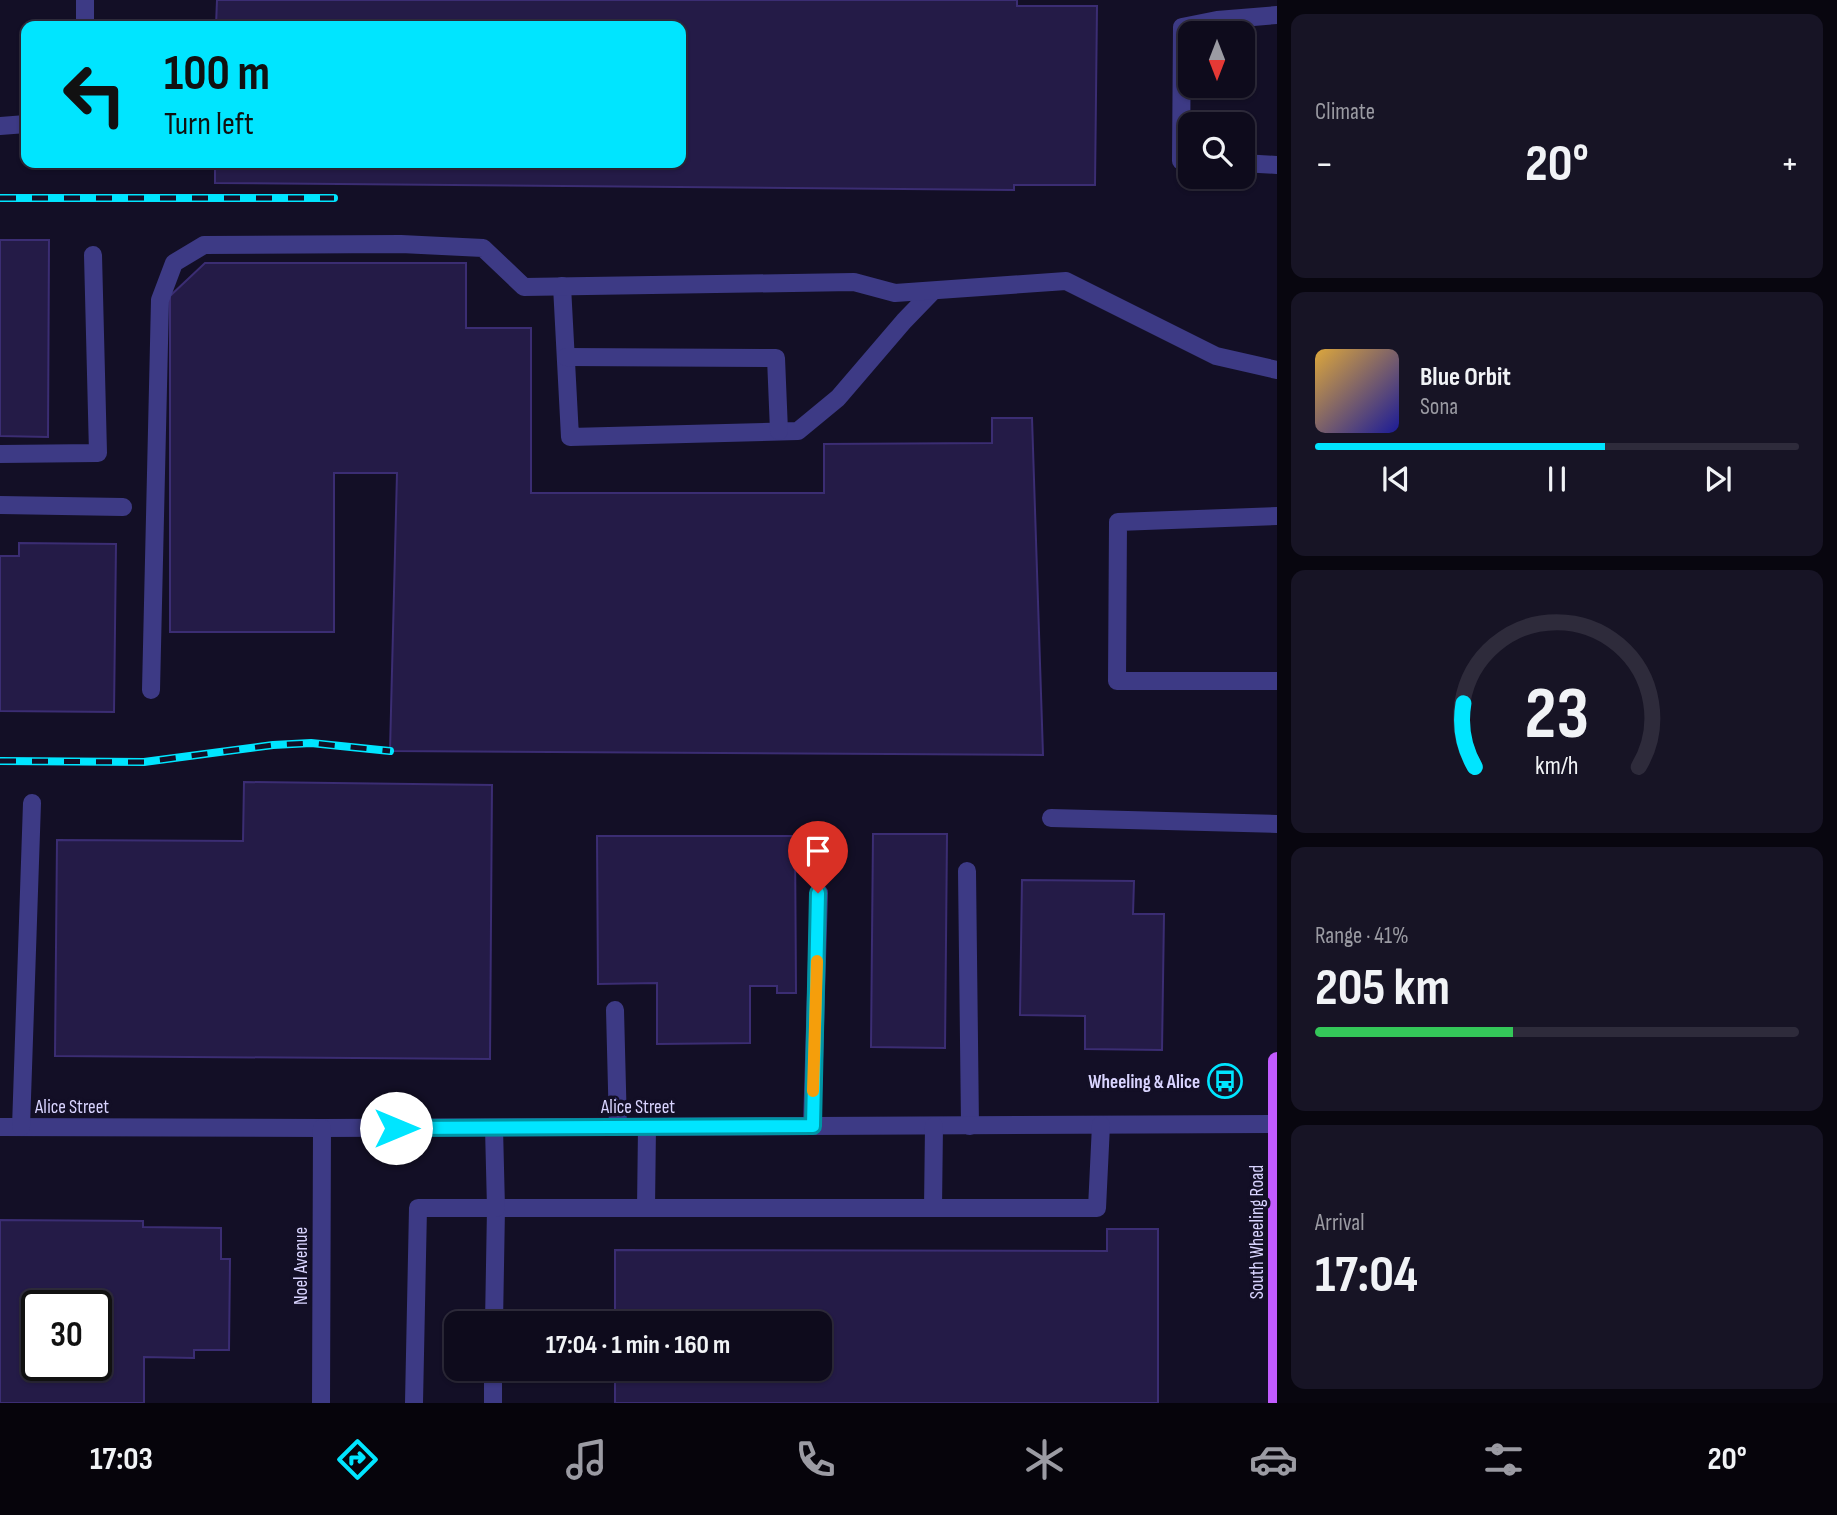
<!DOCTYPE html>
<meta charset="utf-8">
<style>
:root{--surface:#0e0b1c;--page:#171425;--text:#f1f3f6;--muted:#9b9ba3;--line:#2e2b3b;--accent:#00e5ff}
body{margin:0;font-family:"Sofia Sans Condensed",sans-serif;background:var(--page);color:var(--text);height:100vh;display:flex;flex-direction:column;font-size:26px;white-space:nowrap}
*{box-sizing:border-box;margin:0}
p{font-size:23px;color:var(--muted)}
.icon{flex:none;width:38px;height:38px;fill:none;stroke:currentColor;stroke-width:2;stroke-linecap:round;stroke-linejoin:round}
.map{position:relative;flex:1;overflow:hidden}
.panel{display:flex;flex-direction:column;gap:14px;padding:14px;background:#08060f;width:560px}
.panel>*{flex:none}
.hud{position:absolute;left:21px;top:21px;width:665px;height:147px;border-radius:14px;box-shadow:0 2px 5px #0004,0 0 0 2px var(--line);background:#00e5ff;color:#111;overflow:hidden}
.needle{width:46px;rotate:180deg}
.fabs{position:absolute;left:1178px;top:21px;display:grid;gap:14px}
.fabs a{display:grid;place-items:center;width:77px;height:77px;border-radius:14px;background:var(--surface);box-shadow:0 2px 5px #0004,0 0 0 2px var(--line);font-size:35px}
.speed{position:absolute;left:21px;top:1290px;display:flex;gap:14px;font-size:35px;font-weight:700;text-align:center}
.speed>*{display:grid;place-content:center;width:91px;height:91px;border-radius:50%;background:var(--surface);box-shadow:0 2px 5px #0004,0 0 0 2px var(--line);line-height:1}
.speed .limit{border:4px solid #111;border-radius:10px;background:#fff;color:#111}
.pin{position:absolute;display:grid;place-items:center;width:60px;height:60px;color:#fff;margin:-72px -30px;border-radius:50% 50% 50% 0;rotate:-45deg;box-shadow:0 0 7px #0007}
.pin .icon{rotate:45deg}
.me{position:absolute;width:77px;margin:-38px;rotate:90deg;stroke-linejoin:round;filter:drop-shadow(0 0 5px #0008)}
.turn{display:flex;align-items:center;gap:24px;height:147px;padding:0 28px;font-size:32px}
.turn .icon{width:91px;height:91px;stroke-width:2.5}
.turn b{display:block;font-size:49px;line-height:60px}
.big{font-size:52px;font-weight:700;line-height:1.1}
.panel .widget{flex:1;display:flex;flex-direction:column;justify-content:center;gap:10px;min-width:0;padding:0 24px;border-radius:14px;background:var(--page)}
.panel .dial{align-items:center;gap:0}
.dial svg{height:182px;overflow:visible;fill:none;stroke:var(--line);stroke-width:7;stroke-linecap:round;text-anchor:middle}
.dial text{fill:var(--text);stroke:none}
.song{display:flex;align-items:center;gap:21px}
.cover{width:84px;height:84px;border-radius:10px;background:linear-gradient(135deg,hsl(40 70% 55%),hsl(240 70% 35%))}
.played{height:7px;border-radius:4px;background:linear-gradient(90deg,var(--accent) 60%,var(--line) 60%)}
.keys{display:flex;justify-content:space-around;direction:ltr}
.heat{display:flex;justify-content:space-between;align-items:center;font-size:38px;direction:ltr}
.charge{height:10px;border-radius:5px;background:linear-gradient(90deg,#34c759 41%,var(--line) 0)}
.trip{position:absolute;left:444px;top:1311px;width:388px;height:70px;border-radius:14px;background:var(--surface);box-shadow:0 2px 5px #0004,0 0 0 2px var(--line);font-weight:700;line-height:70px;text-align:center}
.menu{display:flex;height:112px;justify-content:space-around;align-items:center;background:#06040b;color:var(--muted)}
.menu .icon{width:49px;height:49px}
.menu .current{color:var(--accent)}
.menu b{font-size:32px;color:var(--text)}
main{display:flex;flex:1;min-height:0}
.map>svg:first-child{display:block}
</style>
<main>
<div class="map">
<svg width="1277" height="1403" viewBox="0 0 1277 1403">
<rect width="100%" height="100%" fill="#130f26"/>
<g fill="#241b47" stroke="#3b2d73" stroke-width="2" fill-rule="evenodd">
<path d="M217,0H1017V6H1097L1095,185H1014V190L215,183V163H681V26H216Z"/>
<path d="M0,240H49L48,437L0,436Z"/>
<path d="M205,263H466V328H531V493H824V444L992,443V418H1032L1043,755L390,751L397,473H334V632H170V296Z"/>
<path d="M19,543L116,544L114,712L0,711V556H19Z"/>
<path d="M244,782L492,785L490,1059L55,1056L57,840L243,841Z"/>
<path d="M873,834H947L945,1048L871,1047Z"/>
<path d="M597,836H795L796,993H777V986H750V1043L657,1044V983L598,984Z"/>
<path d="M1022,880L1134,881L1133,914H1164L1162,1050L1085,1049V1016L1020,1015Z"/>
<path d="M0,1220L143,1221V1227L221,1228V1259H230L229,1350H194V1358L144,1357V1403H0ZM37,1306H96V1365H37Z"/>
<path d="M1107,1229H1158V1403H615V1368H821V1323H615V1250L1107,1251Z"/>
</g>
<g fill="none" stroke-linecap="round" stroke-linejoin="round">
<g stroke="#3d3a85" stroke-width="18">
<path d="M85,0V26"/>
<path d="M0,126L26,124"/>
<path d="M1190,161H1181L1182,27L1217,20L1277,15"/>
<path d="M1242,163L1277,165"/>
<path d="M562,286L570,437L798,431L838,398L904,321L933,291"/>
<path d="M566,357L776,358L779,431"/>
<path d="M0,454L98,453L93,255"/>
<path d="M0,505L123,507"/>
<path d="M1277,516L1118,522L1117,681H1277"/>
<path d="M151,690L160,300L174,263L204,245L401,244L483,248L524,287L854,282L895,293L1066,281L1216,356L1277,370"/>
<path d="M1051,818L1277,824"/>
<path d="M967,871L970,1126"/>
<path d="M615,1010L618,1127"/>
<path d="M812,1126L819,893"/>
<path d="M0,1127L322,1128L1277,1124"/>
<path d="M21,1127L32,803"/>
<path d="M646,1208L647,1127"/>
<path d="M933,1208L934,1126"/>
<path d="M494,1323L496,1208H1097L1101,1125"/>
<path d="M321,1403L322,1128"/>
<path d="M414,1403L418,1208H496L494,1128"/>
<path d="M493,1403V1368"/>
</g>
<path stroke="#c25bff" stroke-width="18" d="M1277,1403V1061"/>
<g stroke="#00e5ff" stroke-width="8">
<g id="rail">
<path d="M0,198H334"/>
<path d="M0,761L144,762L273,745L311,743L390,751"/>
</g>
</g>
<use href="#rail" stroke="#130f26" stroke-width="5" stroke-dasharray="16" stroke-linecap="butt"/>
</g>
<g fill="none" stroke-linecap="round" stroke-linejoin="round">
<g stroke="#0095a6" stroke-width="18">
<path id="route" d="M396,1128L813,1126L818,893"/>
</g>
<use href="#route" stroke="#00e5ff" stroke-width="12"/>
<path stroke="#f59e0b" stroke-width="12" d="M813,1091L817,961"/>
</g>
<defs>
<g id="bus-ring" transform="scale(1.75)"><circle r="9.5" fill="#130f26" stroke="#00e5ff" stroke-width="1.5"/><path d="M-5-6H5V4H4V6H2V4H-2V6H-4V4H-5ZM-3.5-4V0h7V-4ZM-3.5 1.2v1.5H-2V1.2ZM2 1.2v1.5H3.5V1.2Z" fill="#00e5ff"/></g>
</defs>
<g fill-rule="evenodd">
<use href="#bus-ring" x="1225" y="1081"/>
</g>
<g text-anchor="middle" stroke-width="7" stroke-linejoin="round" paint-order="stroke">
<g font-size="19" font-weight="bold" fill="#d9d4ff" stroke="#130f26" text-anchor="end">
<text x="1200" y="1088">Wheeling &amp; Alice</text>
</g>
<g font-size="19" fill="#d9d4ff" stroke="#130f26">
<text x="72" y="1113">Alice Street</text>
<text x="638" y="1113">Alice Street</text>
<text transform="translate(1256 1232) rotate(-90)" y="7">South Wheeling Road</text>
<text transform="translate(300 1266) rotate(-90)" y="7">Noel Avenue</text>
</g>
</g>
</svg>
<div class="fabs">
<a><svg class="needle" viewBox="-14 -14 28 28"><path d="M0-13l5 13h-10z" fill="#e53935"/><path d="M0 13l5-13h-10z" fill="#9b9ba3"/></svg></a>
<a><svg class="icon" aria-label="search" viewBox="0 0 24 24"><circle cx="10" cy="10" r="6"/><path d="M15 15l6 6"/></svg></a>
</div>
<div class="speed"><div class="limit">30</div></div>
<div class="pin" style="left:818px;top:893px;background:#d93025"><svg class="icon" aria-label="arrive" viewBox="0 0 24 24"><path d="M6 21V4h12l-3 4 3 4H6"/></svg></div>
<svg class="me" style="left:396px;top:1128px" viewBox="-20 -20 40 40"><circle r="19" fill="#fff"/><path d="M0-13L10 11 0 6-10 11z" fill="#00e5ff"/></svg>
<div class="trip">17:04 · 1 min · 160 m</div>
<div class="hud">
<div class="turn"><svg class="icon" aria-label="left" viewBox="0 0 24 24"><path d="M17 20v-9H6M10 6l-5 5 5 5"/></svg><div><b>100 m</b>Turn left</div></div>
</div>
</div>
<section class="panel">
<div class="widget"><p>Climate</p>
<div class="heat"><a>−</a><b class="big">20°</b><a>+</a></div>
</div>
<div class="widget">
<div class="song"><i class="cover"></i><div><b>Blue Orbit</b><p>Sona</p></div></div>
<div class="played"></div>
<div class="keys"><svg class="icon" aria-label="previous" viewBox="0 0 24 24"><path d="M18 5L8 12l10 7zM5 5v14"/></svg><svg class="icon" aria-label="pause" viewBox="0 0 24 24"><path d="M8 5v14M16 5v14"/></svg><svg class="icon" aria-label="next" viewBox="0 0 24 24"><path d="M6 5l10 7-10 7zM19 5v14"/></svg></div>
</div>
<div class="widget dial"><svg viewBox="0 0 100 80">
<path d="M14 69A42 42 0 1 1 86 69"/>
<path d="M14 69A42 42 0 0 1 9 41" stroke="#00e5ff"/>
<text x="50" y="56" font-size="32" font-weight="700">23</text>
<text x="50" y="72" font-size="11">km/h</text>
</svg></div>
<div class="widget"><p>Range · 41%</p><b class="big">205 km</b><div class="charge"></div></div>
<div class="widget"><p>Arrival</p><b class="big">17:04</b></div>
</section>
</main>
<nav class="menu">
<b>17:03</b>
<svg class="icon current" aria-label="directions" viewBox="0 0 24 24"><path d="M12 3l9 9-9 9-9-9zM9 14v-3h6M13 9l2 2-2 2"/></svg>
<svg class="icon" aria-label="music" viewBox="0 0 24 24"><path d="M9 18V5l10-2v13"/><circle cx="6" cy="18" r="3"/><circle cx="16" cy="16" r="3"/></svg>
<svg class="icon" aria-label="phone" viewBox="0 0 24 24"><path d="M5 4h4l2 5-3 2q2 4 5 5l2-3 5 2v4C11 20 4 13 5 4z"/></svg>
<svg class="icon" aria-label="climate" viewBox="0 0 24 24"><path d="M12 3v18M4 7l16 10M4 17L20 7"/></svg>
<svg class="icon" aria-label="car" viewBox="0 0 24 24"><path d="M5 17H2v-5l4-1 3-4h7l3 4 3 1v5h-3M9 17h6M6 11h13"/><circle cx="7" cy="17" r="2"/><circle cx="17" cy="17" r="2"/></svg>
<svg class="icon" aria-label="filters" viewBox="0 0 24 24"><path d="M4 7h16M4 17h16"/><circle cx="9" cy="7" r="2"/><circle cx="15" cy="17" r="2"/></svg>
<b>20°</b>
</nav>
